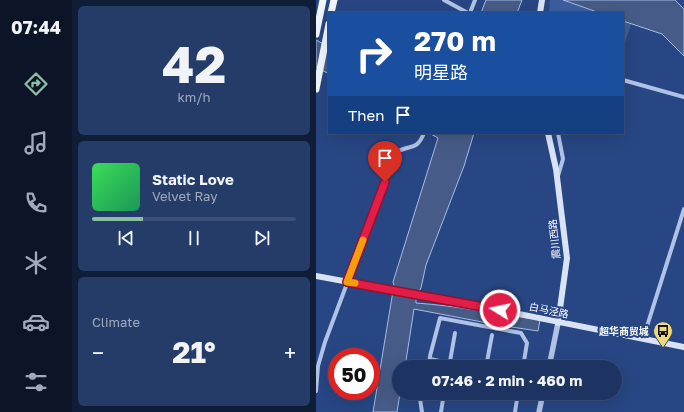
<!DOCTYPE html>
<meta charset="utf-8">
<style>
:root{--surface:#1d3462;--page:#253c68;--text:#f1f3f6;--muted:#a0aabe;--line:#3b4f77;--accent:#8abfa5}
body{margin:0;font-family:"Golos Text","Noto Sans SC",sans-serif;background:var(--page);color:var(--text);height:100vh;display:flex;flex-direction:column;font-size:15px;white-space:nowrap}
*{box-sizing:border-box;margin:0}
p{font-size:13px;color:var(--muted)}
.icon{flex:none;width:22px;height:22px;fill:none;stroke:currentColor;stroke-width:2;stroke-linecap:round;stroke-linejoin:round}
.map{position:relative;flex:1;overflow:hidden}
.panel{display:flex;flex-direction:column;gap:6px;padding:6px;background:#101d36;width:244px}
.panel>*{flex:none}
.hud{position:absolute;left:12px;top:12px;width:296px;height:122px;border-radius:0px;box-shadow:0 4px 16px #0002,0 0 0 1px var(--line);background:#1a4fa0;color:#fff;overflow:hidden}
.speed{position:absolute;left:12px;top:348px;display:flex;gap:8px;font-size:20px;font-weight:700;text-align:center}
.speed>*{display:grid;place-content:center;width:52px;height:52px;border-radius:50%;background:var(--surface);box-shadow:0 4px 16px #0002,0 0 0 1px var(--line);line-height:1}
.speed .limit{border:6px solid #d22;background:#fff;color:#111}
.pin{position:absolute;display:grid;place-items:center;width:34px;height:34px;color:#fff;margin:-41px -17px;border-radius:50% 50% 50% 0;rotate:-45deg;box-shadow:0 0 4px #0007}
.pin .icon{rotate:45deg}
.me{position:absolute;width:44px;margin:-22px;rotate:280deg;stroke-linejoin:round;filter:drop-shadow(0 0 3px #0008)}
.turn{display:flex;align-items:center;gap:14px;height:84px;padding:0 20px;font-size:18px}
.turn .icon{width:52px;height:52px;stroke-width:2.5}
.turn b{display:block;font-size:28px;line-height:34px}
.then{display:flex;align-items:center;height:38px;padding:0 20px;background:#0003;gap:8px;font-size:15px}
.big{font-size:30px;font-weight:700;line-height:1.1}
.panel .card{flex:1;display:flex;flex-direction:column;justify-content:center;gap:6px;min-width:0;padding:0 14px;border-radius:6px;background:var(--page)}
.panel .dial{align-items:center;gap:0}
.dial b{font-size:52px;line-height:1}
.song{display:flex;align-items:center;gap:12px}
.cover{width:48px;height:48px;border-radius:6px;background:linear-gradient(135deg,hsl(130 70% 55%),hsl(150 70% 35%))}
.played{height:4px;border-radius:2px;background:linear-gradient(90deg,var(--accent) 25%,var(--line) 25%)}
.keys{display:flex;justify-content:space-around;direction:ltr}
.heat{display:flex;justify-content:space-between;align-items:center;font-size:22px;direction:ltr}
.trip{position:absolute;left:76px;top:360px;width:230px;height:40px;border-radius:20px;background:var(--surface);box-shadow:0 4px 16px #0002,0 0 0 1px var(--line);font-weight:700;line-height:40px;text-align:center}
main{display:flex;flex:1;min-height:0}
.tab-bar{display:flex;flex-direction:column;width:72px;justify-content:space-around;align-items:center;background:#0c1527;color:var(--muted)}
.tab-bar .icon{width:28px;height:28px}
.tab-bar .on{color:var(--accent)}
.tab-bar b{font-size:18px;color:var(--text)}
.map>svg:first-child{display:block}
</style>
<main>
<nav class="tab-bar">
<b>07:44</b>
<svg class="icon on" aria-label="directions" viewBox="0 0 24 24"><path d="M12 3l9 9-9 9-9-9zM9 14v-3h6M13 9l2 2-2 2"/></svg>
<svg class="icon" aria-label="music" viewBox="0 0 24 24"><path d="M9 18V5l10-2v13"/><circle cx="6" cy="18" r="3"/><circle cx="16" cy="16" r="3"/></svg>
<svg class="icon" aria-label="phone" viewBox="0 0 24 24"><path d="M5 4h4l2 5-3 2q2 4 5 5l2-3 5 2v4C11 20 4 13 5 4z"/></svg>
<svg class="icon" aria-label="climate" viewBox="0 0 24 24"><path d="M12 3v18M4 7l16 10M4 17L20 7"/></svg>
<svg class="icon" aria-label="car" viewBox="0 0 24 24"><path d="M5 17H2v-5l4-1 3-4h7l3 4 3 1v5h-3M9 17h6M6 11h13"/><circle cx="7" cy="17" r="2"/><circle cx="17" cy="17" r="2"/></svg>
<svg class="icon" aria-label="filters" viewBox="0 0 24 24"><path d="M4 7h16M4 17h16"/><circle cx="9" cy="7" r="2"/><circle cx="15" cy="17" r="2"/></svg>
</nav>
<section class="panel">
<div class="card dial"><b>42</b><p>km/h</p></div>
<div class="card">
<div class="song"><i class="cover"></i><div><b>Static Love</b><p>Velvet Ray</p></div></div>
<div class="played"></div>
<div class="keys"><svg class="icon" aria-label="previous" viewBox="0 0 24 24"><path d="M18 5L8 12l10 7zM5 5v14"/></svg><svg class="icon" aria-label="pause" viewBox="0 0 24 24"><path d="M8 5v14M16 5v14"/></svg><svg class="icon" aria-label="next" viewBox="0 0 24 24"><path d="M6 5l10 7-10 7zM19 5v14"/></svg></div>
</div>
<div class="card"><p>Climate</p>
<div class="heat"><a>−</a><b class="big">21°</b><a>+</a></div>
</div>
</section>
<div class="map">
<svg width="368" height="412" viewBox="0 0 368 412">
<rect width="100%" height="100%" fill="#274683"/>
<g fill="#3c5e9f">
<path d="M234,0H247L284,13H233Z"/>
<path d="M307,21L315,24L307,49Z"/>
</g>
<g fill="#465b87" stroke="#a5bde7">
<path d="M170,0H206L201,13H165Z"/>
<path d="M247,0H359L368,9V56L346,34L307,21V13H284Z"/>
<path d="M0,40L13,47V74L0,67Z"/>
<path d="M113,133H158L148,166L110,265L105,288L100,297V303C142,306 183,314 224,320L222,331L182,325L98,309L89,367H83V393H84L81,412H57L78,285L77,282L122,138Z"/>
</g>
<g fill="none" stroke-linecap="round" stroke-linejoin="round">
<g stroke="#b0c3e7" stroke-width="4">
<path d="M128,0L152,13"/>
<path d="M154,13L159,0"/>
<path d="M307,80L368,97"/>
<path d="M242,176L247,159L242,133"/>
<path d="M327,339L368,209"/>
<path d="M114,359L152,367"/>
<path d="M113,367L114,356L124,318L205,333L211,343L207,367"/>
<path d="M133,367L139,333"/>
<path d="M167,367H170L176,335"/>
<path d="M0,391L2,366L9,342L80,153C93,143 100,153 108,133"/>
<path d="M106,412L104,399L106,393"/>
<path d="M125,412L128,393"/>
<path d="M199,412L202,393"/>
</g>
<g stroke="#b0c3e7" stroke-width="5.5">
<path d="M233,367L242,323"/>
<path d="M223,412L227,393"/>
</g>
<g stroke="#dae3f6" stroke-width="6">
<path d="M224,13L226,0"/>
<path d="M232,133L240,169L251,258L242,323"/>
<path d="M0,276L183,310L368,347"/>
</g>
<g stroke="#f1f5fd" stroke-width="7">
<path d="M15,13L18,0"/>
<path d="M0,34L7,0"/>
<path d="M0,89L13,24"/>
</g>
</g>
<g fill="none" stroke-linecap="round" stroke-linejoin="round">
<g stroke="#92132f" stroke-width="10">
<path id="route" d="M69,182L31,282L184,310"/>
</g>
<use href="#route" stroke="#e11d48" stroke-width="7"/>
<path stroke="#f59e0b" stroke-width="7" d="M39,283L31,282L47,240"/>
</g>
<defs>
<g id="bus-pin" transform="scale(1)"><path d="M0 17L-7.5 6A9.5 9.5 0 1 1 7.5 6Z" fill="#efd876" stroke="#274683"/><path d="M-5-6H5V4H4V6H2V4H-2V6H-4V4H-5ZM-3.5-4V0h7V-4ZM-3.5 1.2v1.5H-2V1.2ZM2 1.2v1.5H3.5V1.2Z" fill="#111"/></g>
</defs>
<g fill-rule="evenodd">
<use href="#bus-pin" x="347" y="331"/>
</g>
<g text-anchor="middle" stroke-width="4" stroke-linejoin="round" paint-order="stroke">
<g font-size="10" fill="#fff" stroke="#274683">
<text transform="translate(238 239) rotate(-96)" y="4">震川西路</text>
<text transform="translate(233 310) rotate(12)" y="4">白马泾路</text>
</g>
<g font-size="10" font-weight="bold" fill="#fff" stroke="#274683" text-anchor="end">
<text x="333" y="335">超华商贸城</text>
</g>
</g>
</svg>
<div class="speed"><div class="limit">50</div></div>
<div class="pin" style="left:69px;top:182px;background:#d93025"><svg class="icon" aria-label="arrive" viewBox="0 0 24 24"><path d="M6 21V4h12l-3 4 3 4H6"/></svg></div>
<svg class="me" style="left:184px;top:310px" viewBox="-20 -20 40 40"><circle r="17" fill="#e11d48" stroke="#fff" stroke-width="3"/><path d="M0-11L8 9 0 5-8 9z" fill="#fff"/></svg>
<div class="trip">07:46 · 2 min · 460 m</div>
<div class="hud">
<div class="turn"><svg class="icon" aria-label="right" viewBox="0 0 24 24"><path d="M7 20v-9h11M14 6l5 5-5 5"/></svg><div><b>270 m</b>明星路</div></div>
<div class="then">Then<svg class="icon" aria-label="arrive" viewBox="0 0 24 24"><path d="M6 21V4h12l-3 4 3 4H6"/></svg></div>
</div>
</div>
</main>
